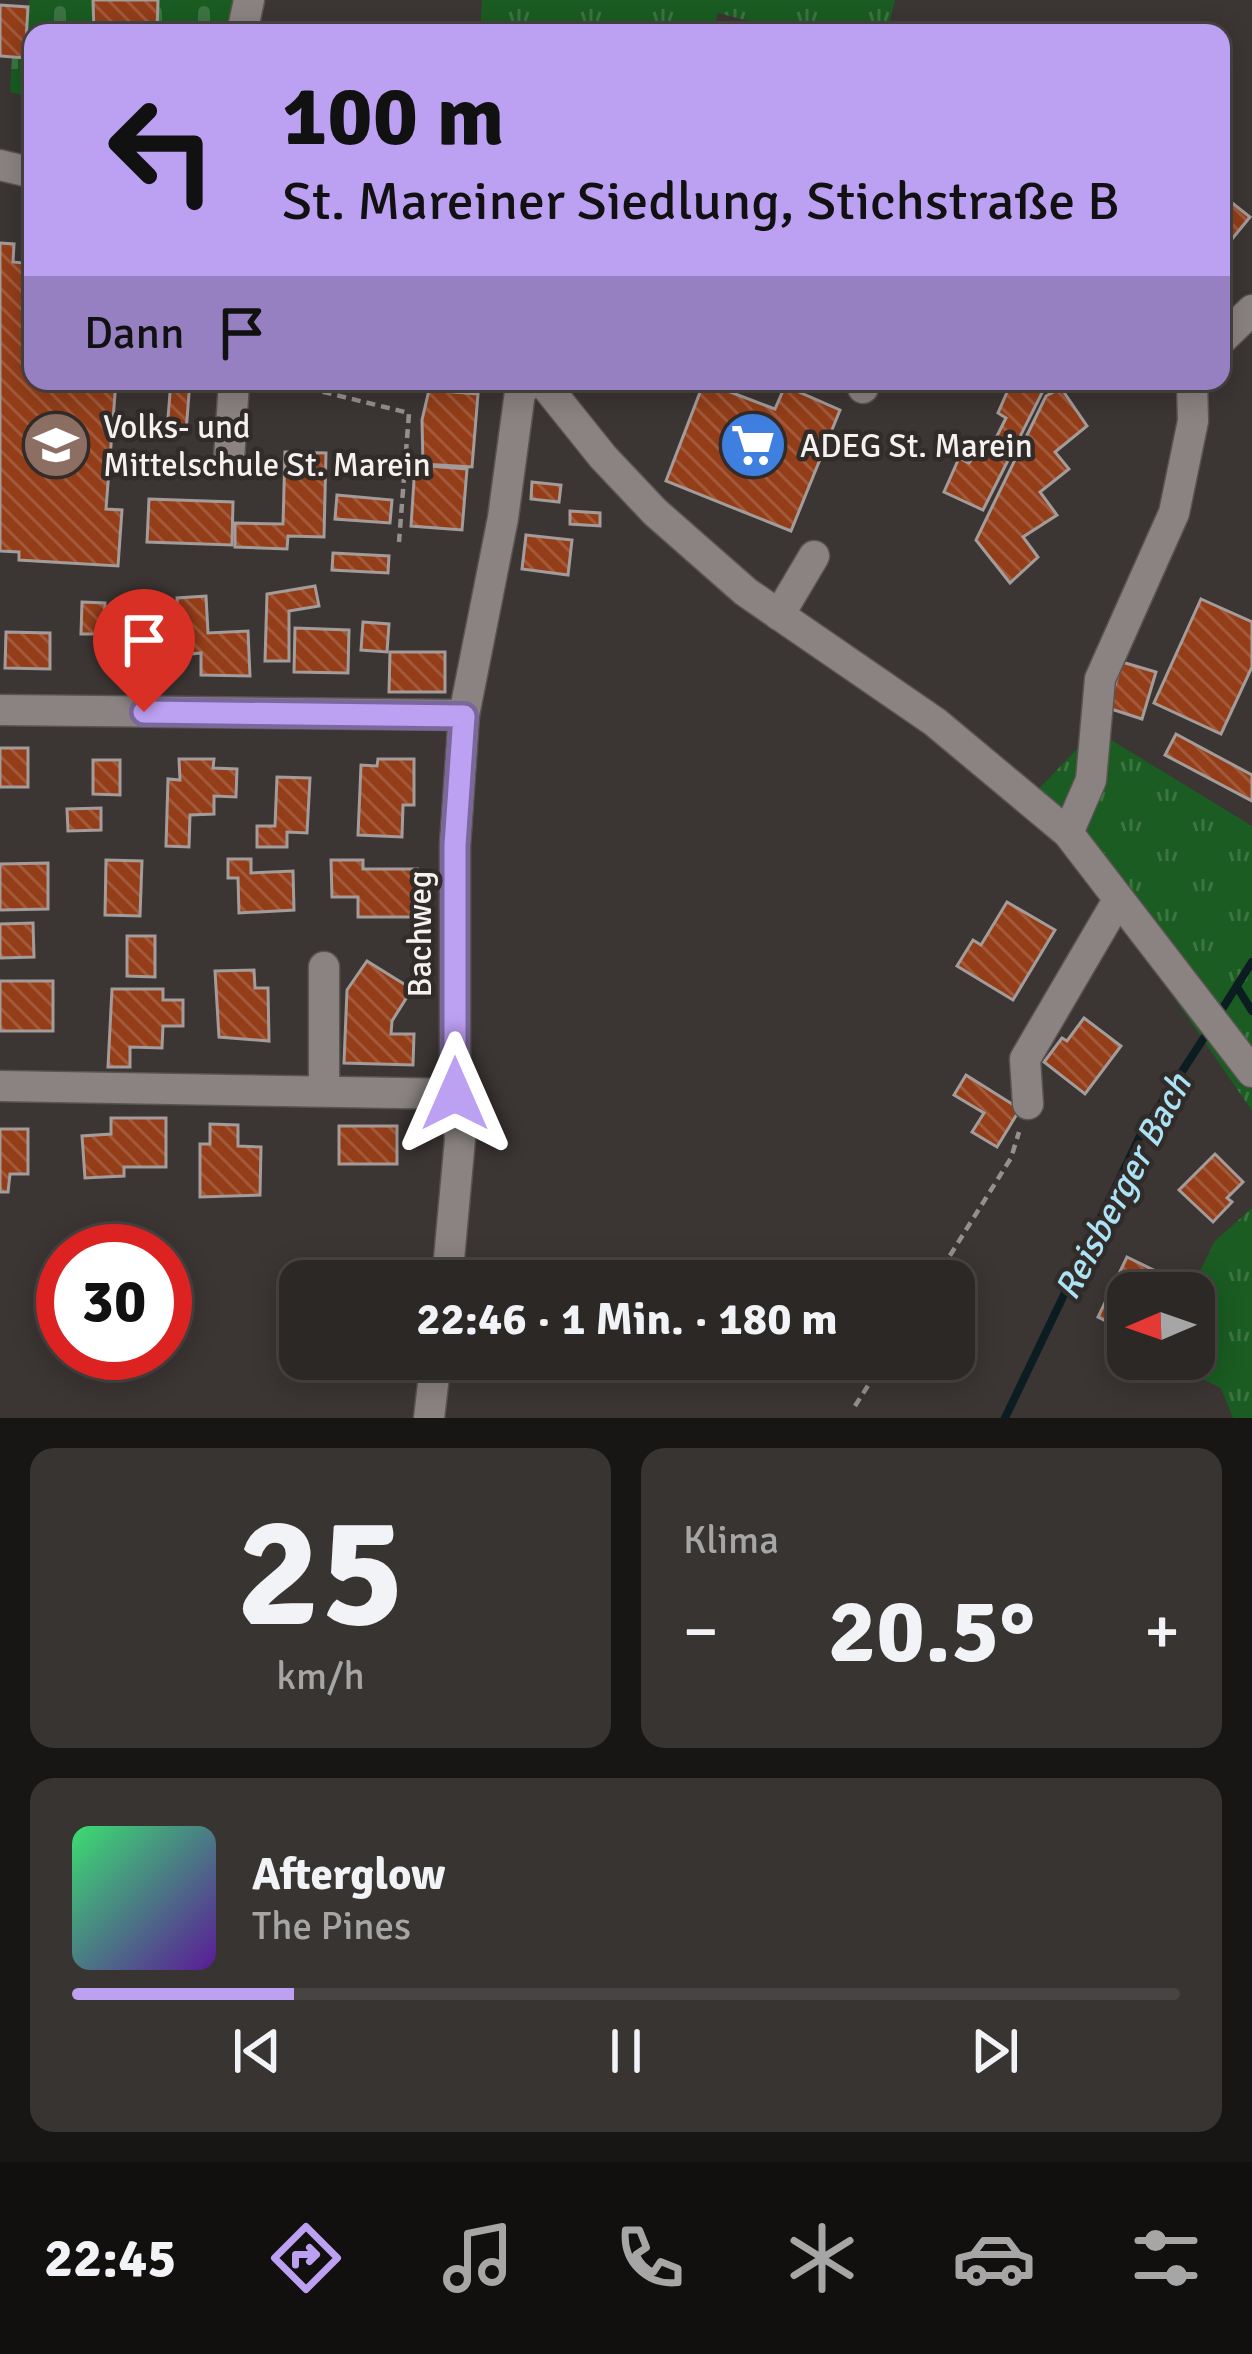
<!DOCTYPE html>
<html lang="de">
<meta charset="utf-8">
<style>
:root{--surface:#2c2826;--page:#383432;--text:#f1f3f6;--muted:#a6a6a7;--line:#484443;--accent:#bca0f2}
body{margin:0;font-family:Signika,sans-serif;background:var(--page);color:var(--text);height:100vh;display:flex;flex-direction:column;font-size:45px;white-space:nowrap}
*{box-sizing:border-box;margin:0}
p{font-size:39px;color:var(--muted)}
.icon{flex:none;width:66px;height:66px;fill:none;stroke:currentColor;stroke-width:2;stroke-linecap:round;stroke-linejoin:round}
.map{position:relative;height:1418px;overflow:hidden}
.panel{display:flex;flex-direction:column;gap:30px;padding:30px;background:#181615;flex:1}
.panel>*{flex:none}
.guide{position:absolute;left:24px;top:24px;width:1206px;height:366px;border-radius:24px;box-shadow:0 6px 30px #0003,0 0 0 3px var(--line);background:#bca0f2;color:#111;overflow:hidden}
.needle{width:78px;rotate:268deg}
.controls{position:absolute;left:1107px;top:1272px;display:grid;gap:24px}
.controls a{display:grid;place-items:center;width:108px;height:108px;border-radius:24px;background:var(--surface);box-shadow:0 6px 30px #0003,0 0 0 3px var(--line);font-size:60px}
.speed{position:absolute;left:36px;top:1224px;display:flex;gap:24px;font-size:60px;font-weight:700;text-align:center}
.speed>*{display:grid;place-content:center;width:156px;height:156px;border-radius:50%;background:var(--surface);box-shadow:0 6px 30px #0003,0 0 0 3px var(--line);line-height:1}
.speed .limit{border:18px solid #d22;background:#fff;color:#111}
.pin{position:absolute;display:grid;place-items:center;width:102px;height:102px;color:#fff;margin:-123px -51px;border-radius:50% 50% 50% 0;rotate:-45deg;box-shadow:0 0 12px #0007}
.pin .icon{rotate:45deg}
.me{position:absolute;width:132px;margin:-66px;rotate:0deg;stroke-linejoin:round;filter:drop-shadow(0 0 9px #0008)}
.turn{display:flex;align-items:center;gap:42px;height:252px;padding:0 60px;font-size:54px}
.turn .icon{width:156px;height:156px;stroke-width:2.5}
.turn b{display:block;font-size:84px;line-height:102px}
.then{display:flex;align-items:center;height:114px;padding:0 60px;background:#0003;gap:24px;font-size:45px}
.big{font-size:90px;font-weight:700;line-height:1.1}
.panel .tile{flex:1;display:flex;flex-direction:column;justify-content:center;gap:18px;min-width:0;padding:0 42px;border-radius:24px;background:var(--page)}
.panel .dial{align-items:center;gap:0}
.dial b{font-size:156px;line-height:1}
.song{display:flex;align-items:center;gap:36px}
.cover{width:144px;height:144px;border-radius:18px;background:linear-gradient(135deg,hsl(140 70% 55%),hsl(270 70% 35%))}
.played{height:12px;border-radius:6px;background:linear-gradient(90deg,var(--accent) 20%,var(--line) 20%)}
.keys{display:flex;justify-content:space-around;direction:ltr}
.heat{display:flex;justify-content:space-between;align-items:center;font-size:66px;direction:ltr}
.panel .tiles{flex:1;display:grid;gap:30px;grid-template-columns:1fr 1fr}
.tile:last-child{grid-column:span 2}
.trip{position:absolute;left:279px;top:1260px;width:696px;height:120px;border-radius:24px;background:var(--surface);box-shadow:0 6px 30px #0003,0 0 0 3px var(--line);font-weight:700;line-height:120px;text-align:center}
.menu{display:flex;height:192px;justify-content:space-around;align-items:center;background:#12100f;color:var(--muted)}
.menu .icon{width:84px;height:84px}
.menu .current{color:var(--accent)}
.menu b{font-size:54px;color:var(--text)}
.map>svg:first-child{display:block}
</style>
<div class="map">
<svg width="1252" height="1418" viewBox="0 0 1252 1418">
<defs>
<pattern id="grass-tufts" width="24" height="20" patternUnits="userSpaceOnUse" patternTransform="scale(3)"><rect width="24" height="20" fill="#1a5c21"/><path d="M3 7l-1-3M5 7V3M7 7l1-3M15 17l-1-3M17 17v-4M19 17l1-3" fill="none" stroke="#3c7442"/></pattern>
<pattern id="cemetery-stones" width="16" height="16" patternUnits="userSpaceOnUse" patternTransform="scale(3)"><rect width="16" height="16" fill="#1a5c21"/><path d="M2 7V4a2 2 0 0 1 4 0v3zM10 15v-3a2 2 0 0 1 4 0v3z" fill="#3c7442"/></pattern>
<pattern id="building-back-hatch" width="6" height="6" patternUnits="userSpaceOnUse" patternTransform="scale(3)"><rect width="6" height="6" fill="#933e19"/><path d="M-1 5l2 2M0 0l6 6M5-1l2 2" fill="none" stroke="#a35a3b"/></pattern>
</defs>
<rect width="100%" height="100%" fill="#3b3533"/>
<g fill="url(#grass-tufts)">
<path d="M482,0H895L887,33H794L718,13L712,33H480Z"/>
<path d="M1095,730L1252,826V1111L1034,794Z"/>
<path d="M1252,1208V1418H1233L1221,1388L1161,1359H1194V1293H1189L1215,1241Z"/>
</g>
<path fill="url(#cemetery-stones)" d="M29,0H233L226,33H33V98L10,92L12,57H25Z"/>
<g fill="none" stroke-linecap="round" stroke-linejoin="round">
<g stroke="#0c1d22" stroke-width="8">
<path d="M1237,987L1252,1011"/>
<path d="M1219,1014L1252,962"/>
<path d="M1005,1418L1140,1136L1211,1027"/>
</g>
</g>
<g fill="url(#building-back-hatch)" stroke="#a39c9a" stroke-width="3">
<path d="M93,0H158L157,33H94Z"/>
<path d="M0,5L28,7L25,58L0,56Z"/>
<path d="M1226,198L1250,217L1223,250L1221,204Z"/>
<path d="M0,243L14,244L13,262L33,264V381H116L106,509L122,510L118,566L19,560V552L0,551Z"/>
<path d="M171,381H190L186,432L167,430Z"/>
<path d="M370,381H454L453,389L404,386L405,391L369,387Z"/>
<path d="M1012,381H1028L1044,389L983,510L944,492L959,458L969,463L982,442L992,446L1006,418L998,413Z"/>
<path d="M704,382L775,409L785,386L840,410L791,531L666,481Z"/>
<path d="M1061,388L1087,426L1055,452L1069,469L1040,492L1057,515L1023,537L1038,557L1010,583L976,540L1046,396Z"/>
<path d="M429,390L478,394L472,467L423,464L422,420Z"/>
<path d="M285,452L326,453L324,537L288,536L287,549L235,547V523L283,524Z"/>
<path d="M415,465L467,469L462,530L411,526Z"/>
<path d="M532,482L561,485L559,502L531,499Z"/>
<path d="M337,495L392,500L390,523L335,519Z"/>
<path d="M149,499L233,502L232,545L147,542Z"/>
<path d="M570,511L600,513V526L570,524Z"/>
<path d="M526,535L572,540L568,575L522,569Z"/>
<path d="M333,553L389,556L388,573L332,570Z"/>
<path d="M315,586L319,606L289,611V661H265L267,594Z"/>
<path d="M206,596L208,633L248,631L250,676L201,675V653L180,655L177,598Z"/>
<path d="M1201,599L1252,622V667L1221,734L1154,703Z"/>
<path d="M82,602L105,603L104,634H81Z"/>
<path d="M363,622L389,624L387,652L361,650Z"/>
<path d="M114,627L155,630L154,675H115Z"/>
<path d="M295,628L349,630L348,673L294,672Z"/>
<path d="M6,632L50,633V669L5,668Z"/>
<path d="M390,652H445V692H389Z"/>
<path d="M1122,662L1156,672L1142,719L1108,708Z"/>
<path d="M1176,734L1252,775V801L1165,755Z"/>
<rect x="0" y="748" width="28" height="39"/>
<path d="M179,759H214L213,768L237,769L236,797L214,796V814L190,815L189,847L166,846L168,779L180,780Z"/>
<path d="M378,759H414V805H403L402,837L358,835L361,765L377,766Z"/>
<path d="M93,760H120V795L93,794Z"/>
<path d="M277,777L310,778L307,833L287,832V847H257V826H275Z"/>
<path d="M101,808V830L68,831L67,809Z"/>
<path d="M228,859H251V873L293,871L294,910L239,913L238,878H228Z"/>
<path d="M106,860L142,861L140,916L105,915Z"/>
<path d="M331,860H363V869H417V917H358V897H332Z"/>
<path d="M48,863V909L0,910V864Z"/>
<path d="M1007,902L1055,930L1013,1000L957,966L973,940L981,945Z"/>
<path d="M33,923L34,957L0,958V924Z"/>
<path d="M127,936H155V977L127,976Z"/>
<path d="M367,961L412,989L392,1021L391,1034H414L413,1065L344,1063L347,990Z"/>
<path d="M254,970L255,988H268L269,1041L219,1037L215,971Z"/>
<rect x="0" y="981" width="53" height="50"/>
<path d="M112,989H163V1000H183V1026H163L162,1048L130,1047V1067H108Z"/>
<path d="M1084,1018L1121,1046L1085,1094L1044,1062L1062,1038L1067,1041Z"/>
<path d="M966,1075L1020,1109L997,1147L972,1132L984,1113L954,1095Z"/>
<path d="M111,1118H166V1167H124V1176L85,1178L82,1136L111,1134Z"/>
<path d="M210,1124L238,1125V1146L261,1147L260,1195L200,1197V1144H210Z"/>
<rect x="339" y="1126" width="58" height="38"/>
<path d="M0,1129H28V1174H10L8,1192H0Z"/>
<path d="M1215,1154L1243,1182L1227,1198L1232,1202L1213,1222L1179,1190Z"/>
<path d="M1127,1257L1176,1281L1170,1293H1128V1332L1098,1317Z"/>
</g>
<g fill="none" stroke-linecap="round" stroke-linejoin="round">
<g stroke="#595452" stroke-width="33">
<g id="minor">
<path d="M242,33L249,0"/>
<path d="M0,165L33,173"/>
<path d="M1221,340L1252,310"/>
<path d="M542,381L603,457L655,512L746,592L935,722L1068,833L1252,1072"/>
<path d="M863,388L865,381"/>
<path d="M229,460L234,381"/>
<path d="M779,615L814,556"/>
<path d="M0,710L464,715"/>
<path d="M1068,833L1091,780L1100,679L1174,513L1193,421L1192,381"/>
<path d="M324,967V1091"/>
<path d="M0,1086L455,1094"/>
<path d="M1028,1104L1025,1059L1118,900"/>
<path d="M447,1281L460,1139L455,1094V845L464,715L503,518L520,392L532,381"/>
<path d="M429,1418L436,1359"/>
</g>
</g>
<g stroke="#95908e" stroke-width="4.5" stroke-dasharray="9 6" stroke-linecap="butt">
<path d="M279,381L409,413L399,542"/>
<path d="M934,1281L1011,1158L1019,1132"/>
<path d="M855,1406L885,1359"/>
</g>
<use href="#minor" stroke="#8a8381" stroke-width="30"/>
</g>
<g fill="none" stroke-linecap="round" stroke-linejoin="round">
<g stroke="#7a689d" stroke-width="30">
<path id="route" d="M144,712L464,716L455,845V1094"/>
</g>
<use href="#route" stroke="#bca0f2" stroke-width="21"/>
</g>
<defs>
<g id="school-disc" transform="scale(3.45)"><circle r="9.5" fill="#8d6e63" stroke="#312b29"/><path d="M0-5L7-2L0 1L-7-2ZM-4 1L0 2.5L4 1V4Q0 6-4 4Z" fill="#fff"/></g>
<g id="supermarket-disc" transform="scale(3.45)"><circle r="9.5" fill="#3f7fe0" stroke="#312b29"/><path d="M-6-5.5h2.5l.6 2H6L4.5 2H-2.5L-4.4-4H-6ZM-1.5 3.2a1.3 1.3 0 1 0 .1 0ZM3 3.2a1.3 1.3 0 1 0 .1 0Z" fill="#fff"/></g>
</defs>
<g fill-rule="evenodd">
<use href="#school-disc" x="56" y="445"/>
<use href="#supermarket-disc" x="753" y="445"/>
</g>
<g text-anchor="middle" stroke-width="9" stroke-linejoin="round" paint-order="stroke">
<g font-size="33" fill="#f5f1ef" stroke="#312b29" text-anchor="start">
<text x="103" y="438">Volks- und<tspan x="103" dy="38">Mittelschule St. Marein</tspan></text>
<text x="800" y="457">ADEG St. Marein</text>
</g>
<g font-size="33" fill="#f5f1ef" stroke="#312b29">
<text transform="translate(419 934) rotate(-90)" y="12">Bachweg</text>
</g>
<g font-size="36" font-style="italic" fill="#abe3f4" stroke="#312b29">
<text transform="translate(1122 1186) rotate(-62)" y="13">Reisberger Bach</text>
</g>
</g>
</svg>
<div class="controls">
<a><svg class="needle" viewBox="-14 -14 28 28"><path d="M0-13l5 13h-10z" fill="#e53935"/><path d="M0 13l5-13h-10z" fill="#a6a6a7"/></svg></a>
</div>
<div class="speed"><div class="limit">30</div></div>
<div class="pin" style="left:144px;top:712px;background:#d93025"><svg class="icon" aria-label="arrive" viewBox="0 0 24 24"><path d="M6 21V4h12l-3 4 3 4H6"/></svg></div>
<svg class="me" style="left:455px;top:1094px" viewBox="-20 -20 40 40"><path d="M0-17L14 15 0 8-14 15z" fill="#bca0f2" stroke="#fff" stroke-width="4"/></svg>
<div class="trip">22:46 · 1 Min. · 180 m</div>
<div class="guide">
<div class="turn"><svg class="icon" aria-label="left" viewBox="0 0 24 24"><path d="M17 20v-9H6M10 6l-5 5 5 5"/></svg><div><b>100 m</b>St. Mareiner Siedlung, Stichstraße B</div></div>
<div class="then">Dann<svg class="icon" aria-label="arrive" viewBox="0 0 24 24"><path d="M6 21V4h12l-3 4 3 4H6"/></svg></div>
</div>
</div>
<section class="panel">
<div class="tiles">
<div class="tile dial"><b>25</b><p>km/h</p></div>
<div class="tile"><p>Klima</p>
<div class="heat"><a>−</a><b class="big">20.5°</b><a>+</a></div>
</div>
<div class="tile">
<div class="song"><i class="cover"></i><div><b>Afterglow</b><p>The Pines</p></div></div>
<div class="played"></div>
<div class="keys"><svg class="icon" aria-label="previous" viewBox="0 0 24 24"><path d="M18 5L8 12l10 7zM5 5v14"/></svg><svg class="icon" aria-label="pause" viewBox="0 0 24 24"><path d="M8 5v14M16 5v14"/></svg><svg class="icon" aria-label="next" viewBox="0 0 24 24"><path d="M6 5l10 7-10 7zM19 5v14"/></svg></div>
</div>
</div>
</section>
<nav class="menu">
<b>22:45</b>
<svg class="icon current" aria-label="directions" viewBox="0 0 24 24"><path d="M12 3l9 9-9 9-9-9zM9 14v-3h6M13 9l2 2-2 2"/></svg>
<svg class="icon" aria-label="music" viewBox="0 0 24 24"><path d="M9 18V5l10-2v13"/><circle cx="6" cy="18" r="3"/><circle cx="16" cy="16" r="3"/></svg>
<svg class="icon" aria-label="phone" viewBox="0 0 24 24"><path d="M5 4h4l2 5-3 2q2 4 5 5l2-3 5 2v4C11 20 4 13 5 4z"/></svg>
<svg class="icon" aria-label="climate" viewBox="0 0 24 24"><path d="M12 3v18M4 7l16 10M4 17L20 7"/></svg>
<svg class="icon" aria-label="car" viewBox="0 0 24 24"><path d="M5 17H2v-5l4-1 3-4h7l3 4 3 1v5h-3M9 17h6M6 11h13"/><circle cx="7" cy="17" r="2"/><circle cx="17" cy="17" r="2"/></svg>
<svg class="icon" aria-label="filters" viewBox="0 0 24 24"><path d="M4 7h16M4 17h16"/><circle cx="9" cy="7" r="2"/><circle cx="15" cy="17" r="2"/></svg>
</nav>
